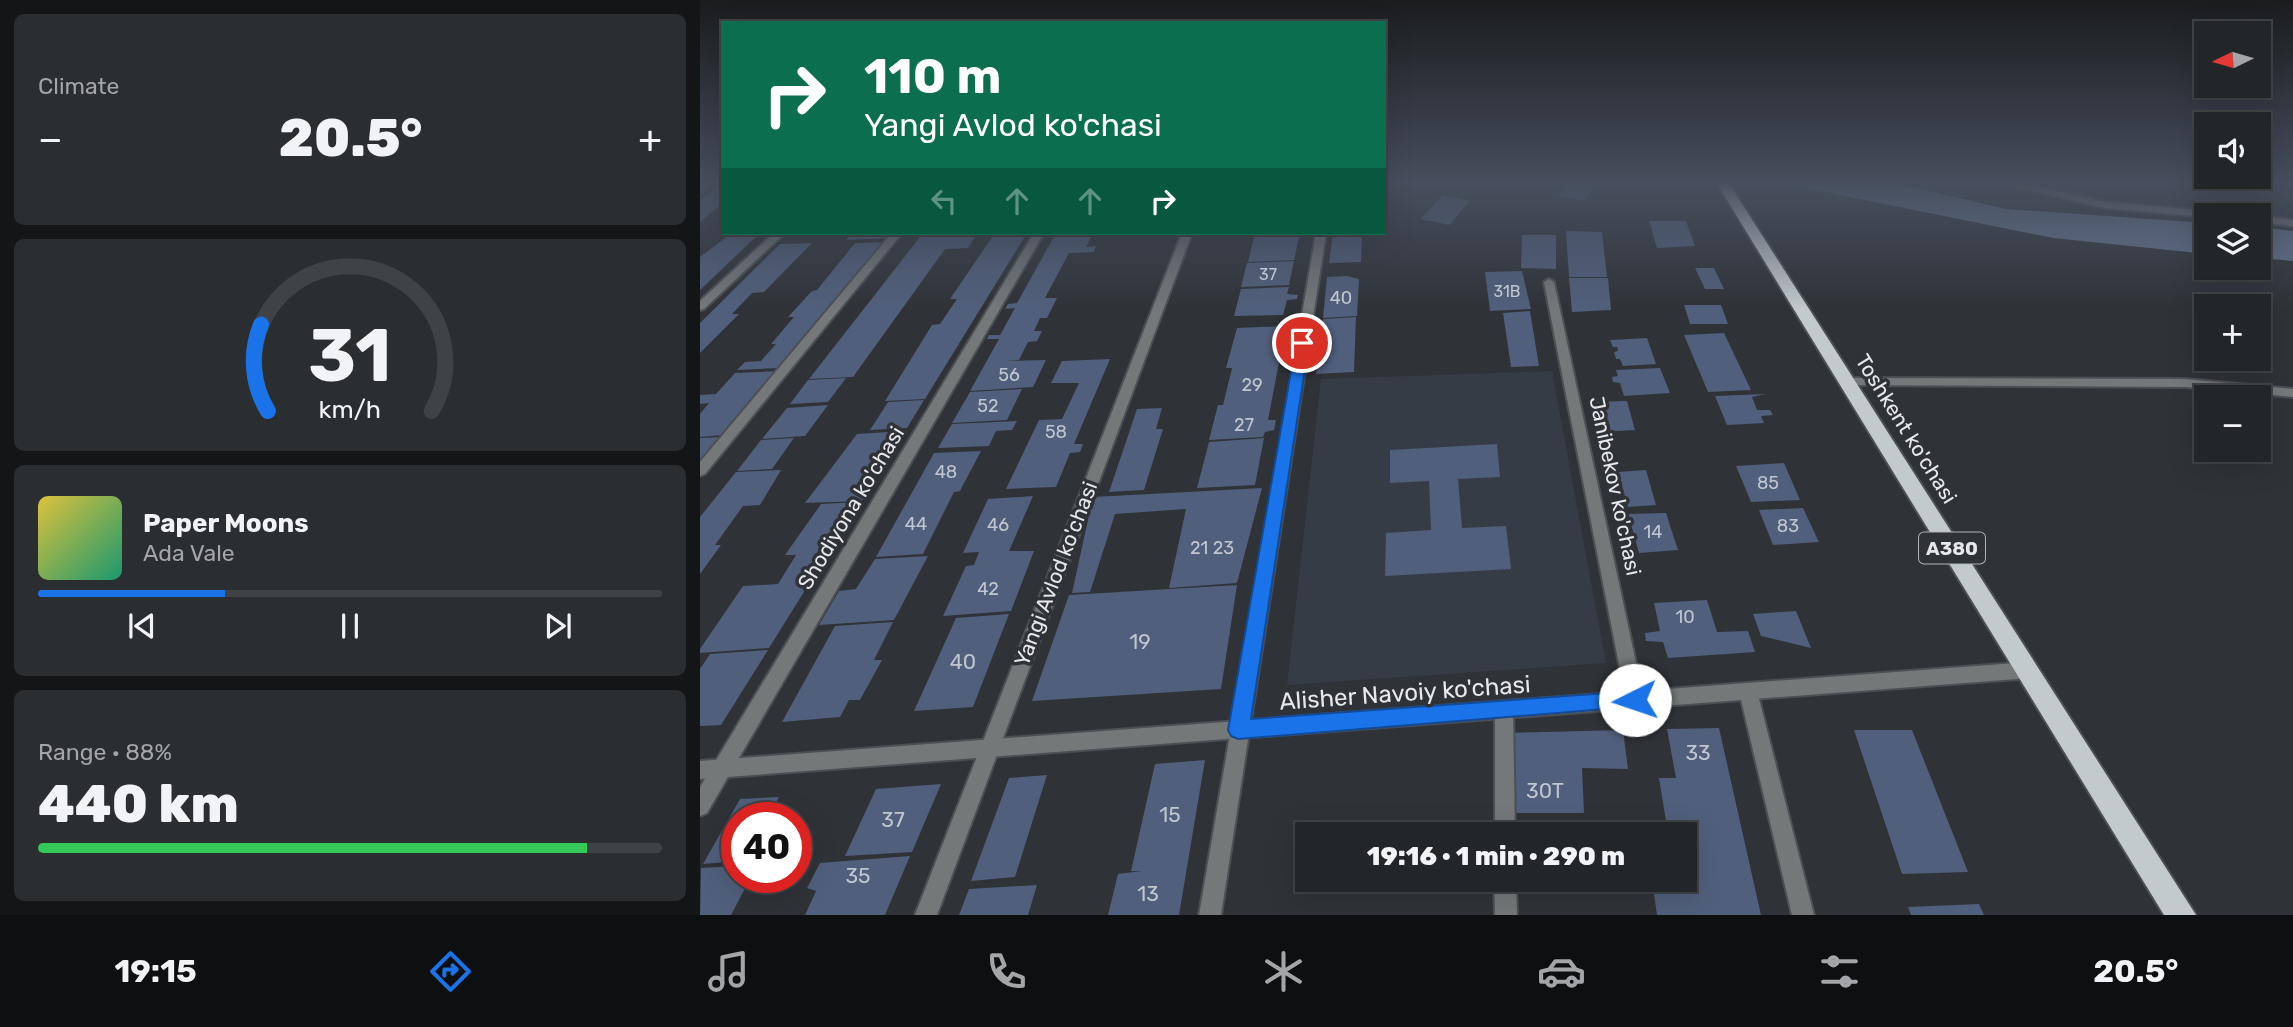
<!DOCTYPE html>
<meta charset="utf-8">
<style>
:root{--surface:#232629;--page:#2b2e31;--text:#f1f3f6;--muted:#a3a5a8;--line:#404346;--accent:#1a73e8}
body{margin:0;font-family:Rubik,sans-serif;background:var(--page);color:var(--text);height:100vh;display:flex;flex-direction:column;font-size:26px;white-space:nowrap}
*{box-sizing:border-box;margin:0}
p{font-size:23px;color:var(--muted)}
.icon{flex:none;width:38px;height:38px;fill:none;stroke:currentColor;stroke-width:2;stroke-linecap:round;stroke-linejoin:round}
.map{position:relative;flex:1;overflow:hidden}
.details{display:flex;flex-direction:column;gap:14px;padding:14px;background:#131517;width:700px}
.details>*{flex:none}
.guide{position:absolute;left:21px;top:21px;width:665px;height:214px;border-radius:0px;box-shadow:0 7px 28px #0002,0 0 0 2px var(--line);background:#0b6e4f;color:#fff;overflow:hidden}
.needle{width:46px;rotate:265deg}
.buttons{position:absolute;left:1494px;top:21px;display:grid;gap:14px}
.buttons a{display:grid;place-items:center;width:77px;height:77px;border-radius:0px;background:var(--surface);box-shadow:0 7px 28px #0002,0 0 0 2px var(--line);font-size:35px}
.speed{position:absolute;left:21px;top:802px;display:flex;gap:14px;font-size:35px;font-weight:700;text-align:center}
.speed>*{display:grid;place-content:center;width:91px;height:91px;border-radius:50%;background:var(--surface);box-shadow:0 7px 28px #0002,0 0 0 2px var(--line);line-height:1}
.speed .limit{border:10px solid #d22;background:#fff;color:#111}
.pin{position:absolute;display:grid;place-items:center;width:60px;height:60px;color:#fff;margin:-30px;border:4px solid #fff;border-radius:50%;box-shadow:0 2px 7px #0007}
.me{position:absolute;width:77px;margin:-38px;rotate:266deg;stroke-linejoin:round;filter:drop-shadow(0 0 5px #0008)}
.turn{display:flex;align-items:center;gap:24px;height:147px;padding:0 28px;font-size:32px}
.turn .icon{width:91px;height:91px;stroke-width:2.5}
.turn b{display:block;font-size:49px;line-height:60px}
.lanes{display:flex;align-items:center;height:66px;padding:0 28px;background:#0003;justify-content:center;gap:35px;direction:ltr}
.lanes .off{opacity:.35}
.big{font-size:52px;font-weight:800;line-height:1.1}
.details .card{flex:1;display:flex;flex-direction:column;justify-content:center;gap:10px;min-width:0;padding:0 24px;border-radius:10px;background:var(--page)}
.details .dial{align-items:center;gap:0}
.dial svg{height:182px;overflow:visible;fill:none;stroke:var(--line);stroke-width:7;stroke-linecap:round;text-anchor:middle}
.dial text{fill:var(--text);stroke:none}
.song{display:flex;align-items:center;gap:21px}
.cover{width:84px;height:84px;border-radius:10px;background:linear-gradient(135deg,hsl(50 70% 55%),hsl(160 70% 35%))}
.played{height:7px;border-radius:4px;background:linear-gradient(90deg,var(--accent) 30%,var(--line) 30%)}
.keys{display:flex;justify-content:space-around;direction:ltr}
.heat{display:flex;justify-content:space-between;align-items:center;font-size:38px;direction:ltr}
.charge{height:10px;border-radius:5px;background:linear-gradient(90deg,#34c759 88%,var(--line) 0)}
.trip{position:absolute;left:595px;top:822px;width:402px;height:70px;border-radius:0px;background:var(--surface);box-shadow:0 7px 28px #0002,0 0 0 2px var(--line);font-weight:800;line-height:70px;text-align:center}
.tabs{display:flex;height:112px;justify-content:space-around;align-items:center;background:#0e0f10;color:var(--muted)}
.tabs .icon{width:49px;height:49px}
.tabs .selected{color:var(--accent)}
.tabs b{font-size:32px;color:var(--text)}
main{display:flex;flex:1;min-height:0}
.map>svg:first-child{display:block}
</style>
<main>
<section class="details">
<div class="card"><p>Climate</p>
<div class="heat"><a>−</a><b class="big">20.5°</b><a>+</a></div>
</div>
<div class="card dial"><svg viewBox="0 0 100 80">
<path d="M14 69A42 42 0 1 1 86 69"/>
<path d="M14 69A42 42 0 0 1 11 31" stroke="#1a73e8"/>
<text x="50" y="56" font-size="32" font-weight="700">31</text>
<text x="50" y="72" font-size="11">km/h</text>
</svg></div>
<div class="card">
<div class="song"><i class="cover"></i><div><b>Paper Moons</b><p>Ada Vale</p></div></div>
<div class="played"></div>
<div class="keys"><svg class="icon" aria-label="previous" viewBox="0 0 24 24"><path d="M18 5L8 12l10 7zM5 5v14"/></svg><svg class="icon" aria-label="pause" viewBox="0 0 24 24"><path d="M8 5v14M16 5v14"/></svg><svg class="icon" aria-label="next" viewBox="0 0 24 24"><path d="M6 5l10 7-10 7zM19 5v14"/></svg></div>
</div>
<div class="card"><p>Range · 88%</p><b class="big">440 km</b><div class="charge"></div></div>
</section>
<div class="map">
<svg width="1593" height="915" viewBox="0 0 1593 915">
<rect width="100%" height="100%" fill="#2f3237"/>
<path fill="#363c45" d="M852,371L906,663L587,685L621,379Z"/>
<g fill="#677895">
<path d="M1076,182H1191L1306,209L1507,223V254L1353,238Z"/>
<path d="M1559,227L1593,231V261L1559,258Z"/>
</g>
<g fill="#505f7b">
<path d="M23,182V203L0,222V201Z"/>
<path d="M866,182H894L886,201L858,197Z"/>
<path d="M743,195L770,201L749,225L721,219Z"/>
<path d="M949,221H986L995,246L957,248Z"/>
<path d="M866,231L902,232L907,277H869Z"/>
<path d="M32,233H60L0,290V257Z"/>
<path d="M152,233H195L191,238L146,240Z"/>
<path d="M295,233H327L225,399L185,401L232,325L240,324L257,299H250Z"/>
<path d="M356,233H393L386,247L396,246L394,252L369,253L345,298H357L347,318H340L334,331H342L337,341L328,342L319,360L305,361L346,360L333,387L270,391L299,339H287L289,335H300L315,308L305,309L308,304L317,303Z"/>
<path d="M600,233L594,260L548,262L554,237Z"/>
<path d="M633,233H662L661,262L629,263Z"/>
<path d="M277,234L268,248L245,249L153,377L109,379L220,237Z"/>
<path d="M822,235H856V269L821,268Z"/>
<path d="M186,242L78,368L37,370L45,362L61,361L76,344H71L94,317H88L112,291L117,290L155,243Z"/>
<path d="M112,243L64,292L52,293L32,314H39L0,353V323L80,244Z"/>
<path d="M594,261L589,285L541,287L547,263Z"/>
<path d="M995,268H1014L1024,289H1005Z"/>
<path d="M822,271L831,309L790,311L785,272Z"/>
<path d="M647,276L659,279L657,316L623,318L627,277Z"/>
<path d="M869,278H908L911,310L872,312Z"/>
<path d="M589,287L587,294L598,295L597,299L587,300L583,315L534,316L541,289Z"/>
<path d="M984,305H1021L1028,324H990Z"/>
<path d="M830,311L839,366L811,367L803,313Z"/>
<path d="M656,317L654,372L616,374L623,319Z"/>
<path d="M586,326L568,420H576L574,430L565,432L563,437L509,440L518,405H523L532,368H526L537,328Z"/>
<path d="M1024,333L1051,390L1008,392L984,335Z"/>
<path d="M947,338L956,364L923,366L920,359H916L914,352L918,351L917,347H913L910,340Z"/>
<path d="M410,359L374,444H383L380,452L370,453L356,487L306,489L339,420L362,419L379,383H351L362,361Z"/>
<path d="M960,368L970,393L924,396L920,383L913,382L912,377L918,376L916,370Z"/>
<path d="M78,371L23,435L0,437V414L9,403L0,404V395L16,394L35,373Z"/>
<path d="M146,378L128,402L90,404L108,380Z"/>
<path d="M322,389L307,420L252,423L270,392Z"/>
<path d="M1066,394L1052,397L1057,410H1070L1073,415L1061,416L1064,423L1027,425L1015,396Z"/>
<path d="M224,400L207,428L170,430L188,402Z"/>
<path d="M927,401L935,430L899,432L892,402Z"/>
<path d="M128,405L105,436L62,439L87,408Z"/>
<path d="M462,408L456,429H463L444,490L409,492L437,409Z"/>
<path d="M317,421L312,430L296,431L289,446L238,448L252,424Z"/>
<path d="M204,431L162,501L105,503L157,434Z"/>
<path d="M22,437L0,463V438Z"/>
<path d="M94,438L72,469L37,471L61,440Z"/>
<path d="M564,438L555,485L497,488L509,442Z"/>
<path d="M797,444L800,477L758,479L762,528L806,526L811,569L685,576L686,533L731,530L729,481L690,483V450Z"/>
<path d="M281,451L260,491L254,492L223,554L176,557L234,453Z"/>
<path d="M1084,463L1100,500L1051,502L1036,466Z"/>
<path d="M81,470L60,505L43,506L15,545H21L0,574V517L36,472Z"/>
<path d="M946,470L956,505L928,507L918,472Z"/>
<path d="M562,488L537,583L469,588L486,509L415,514L390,592L372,593L393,497Z"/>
<path d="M333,496L309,551H334L311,611L243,616L266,566L274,565L279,552L263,553L288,499Z"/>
<path d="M160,502L69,648L0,653V649L43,586L78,584L96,555H85L121,504Z"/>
<path d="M1103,508L1119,542L1073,545L1059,510Z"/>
<path d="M966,513L978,550L939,553L928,514Z"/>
<path d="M228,556L194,620L119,625L139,591L156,589L175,559Z"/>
<path d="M537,585L521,689L332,701L369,595Z"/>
<path d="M1007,600L1017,632L1048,631L1055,652L968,658L963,642L946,641L945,633L960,631L954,603Z"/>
<path d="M1096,611L1111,648L1061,636L1053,614Z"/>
<path d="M309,614L273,707L214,711L256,618Z"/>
<path d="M193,622L174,660H182L160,700H149L140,717L82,722L135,626Z"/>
<path d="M68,650L21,725L0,726V669L10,654Z"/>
<path d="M1019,728L1061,915H957L952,880H985V835H945L944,827H967L959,778H976L967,729Z"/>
<path d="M923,730L928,769L882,768L884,813H806V733Z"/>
<path d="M1154,730H1212L1268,872L1202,874Z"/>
<path d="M505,760L479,915H408L418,874L442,871H431L455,764Z"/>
<path d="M347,775L315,877L271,881L309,778Z"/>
<path d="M241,784L212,852L145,856L176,789Z"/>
<path d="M79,797L68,817H37V861L3,864L40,799Z"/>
<path d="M210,856L185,915H105L116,891L107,888L120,863Z"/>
<path d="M37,866V877H51L31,915H0L1,868Z"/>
<path d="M337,885L328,915H259L269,889Z"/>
<path d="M1279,904L1284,915H1211L1208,907Z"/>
</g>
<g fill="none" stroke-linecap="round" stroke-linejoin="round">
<g stroke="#4c4f54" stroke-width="4">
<g id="minor">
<path d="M1,182H12L0,191Z"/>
<path d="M1295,182H1313L1405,202L1519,212L1524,215L1507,217L1405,208Z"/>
<path d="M1559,216L1593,220V226L1559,222Z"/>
<path d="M74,233H85L4,309L0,310V301Z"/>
<path d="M192,233H202L5,474L0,476V462Z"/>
<path d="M334,233H344L7,813L0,816V787Z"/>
<path d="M482,233H492L237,915H215Z"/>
<path d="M616,233H626L521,915H499Z"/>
<path d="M849,279L854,282L944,700L941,706L935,708L929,706L926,700L844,282Z"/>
<path d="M1147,378L1485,379L1593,389V397L1485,387L1143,385L1141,382Z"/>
<path d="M1048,683L1054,685L1057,691L1114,915H1092L1039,691L1042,685Z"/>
<path d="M804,702L810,704L813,710L815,835H795V710L798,704Z"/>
<path d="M794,880H816L817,915H795Z"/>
</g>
</g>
<g stroke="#4c4f54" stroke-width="4">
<path id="tertiary" d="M1330,662L1336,665L1339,670L1336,675L1330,678L0,779V761Z"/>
</g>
<g stroke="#4c4f54" stroke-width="4">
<path id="trunk" d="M1016,182H1028L1496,915H1464Z"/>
</g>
<use href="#minor" fill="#757879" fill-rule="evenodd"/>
<use href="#tertiary" fill="#757879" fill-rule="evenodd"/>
<use href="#trunk" fill="#c3cace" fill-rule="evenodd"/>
</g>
<linearGradient id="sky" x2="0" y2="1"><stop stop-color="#1a1c1e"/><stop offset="0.59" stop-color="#474f5e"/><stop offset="1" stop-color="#474f5e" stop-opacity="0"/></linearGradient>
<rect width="1593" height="310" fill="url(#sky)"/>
<path fill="#1a73e8" stroke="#114b97" stroke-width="2" d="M602,339L609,343L551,719L935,691L943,694L946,700L943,706L538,739L531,736L528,730L596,343Z"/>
<g text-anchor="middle" stroke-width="7" stroke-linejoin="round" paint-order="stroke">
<g font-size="16" fill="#c0c6cf">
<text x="568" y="280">37</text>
<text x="807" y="297">31B</text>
</g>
<g font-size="18" fill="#c0c6cf">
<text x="641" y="304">40</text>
<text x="309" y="381">56</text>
<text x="552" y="391">29</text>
<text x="288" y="412">52</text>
<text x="544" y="431">27</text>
<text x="356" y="438">58</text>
<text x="246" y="478">48</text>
<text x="1068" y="489">85</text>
<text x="216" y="530">44</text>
<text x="298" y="531">46</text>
<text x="1088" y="532">83</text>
<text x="953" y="538">14</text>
<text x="512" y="554">21 23</text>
<text x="288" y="595">42</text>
<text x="985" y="623">10</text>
</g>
<rect fill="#2f3237" stroke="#afb1b5" stroke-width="2" x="1219" y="532.5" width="66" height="31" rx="5"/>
<g font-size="19" font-weight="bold" fill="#e6e8eb">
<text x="1252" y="555">A380</text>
</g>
<g font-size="21" fill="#e6e8eb" stroke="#2f3237">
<text transform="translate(1206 429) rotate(58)" y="7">Toshkent ko'chasi</text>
<text transform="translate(915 486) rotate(78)" y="7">Janibekov ko'chasi</text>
<text transform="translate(151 508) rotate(-59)" y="7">Shodiyona ko'chasi</text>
<text transform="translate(356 574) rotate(-69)" y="7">Yangi Avlod ko'chasi</text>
</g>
<g font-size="21" fill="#c0c6cf">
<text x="440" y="649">19</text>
<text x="263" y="669">40</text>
<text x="998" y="760">33</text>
<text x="845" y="798">30T</text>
<text x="470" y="822">15</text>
<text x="193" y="827">37</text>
<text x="158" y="883">35</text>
<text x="448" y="901">13</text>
</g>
<g font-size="24" fill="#e6e8eb" stroke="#2f3237">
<text transform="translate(705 693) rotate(-4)" y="8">Alisher Navoiy ko'chasi</text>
</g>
</g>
</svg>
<div class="buttons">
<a><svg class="needle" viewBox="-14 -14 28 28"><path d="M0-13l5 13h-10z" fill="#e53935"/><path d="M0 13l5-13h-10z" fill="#a3a5a8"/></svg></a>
<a><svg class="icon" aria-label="sound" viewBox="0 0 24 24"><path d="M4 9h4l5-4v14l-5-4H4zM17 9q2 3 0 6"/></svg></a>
<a><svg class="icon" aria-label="layers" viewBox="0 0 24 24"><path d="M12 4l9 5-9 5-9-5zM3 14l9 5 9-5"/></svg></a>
<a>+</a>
<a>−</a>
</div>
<div class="speed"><div class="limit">40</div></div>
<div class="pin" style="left:602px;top:343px;background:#d93025"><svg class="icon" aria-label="arrive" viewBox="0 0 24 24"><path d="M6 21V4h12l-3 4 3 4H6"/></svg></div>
<svg class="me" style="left:935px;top:700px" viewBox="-20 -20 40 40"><circle r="19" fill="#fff"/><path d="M0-13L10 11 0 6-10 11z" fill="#1a73e8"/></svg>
<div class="trip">19:16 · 1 min · 290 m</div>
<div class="guide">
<div class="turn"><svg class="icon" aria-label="right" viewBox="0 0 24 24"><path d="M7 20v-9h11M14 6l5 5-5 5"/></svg><div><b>110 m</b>Yangi Avlod ko'chasi</div></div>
<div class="lanes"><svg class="icon off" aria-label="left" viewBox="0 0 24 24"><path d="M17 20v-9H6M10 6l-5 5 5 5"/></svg><svg class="icon off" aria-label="ahead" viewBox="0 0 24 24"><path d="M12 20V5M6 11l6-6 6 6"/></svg><svg class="icon off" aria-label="ahead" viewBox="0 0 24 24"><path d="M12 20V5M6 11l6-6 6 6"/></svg><svg class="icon" aria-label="right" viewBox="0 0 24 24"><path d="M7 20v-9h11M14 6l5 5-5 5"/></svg></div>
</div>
</div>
</main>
<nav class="tabs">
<b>19:15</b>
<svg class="icon selected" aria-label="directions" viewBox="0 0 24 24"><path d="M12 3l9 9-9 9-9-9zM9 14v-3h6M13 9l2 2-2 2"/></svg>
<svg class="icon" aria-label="music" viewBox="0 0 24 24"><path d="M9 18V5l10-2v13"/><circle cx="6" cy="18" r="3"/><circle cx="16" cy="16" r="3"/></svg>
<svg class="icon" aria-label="phone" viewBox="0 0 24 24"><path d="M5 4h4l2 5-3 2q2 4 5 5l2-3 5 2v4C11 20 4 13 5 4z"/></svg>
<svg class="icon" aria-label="climate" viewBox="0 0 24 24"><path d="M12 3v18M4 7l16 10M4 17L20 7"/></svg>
<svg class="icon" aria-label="car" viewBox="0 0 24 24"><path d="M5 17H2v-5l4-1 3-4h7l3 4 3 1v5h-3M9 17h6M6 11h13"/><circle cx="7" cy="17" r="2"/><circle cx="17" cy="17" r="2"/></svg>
<svg class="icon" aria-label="filters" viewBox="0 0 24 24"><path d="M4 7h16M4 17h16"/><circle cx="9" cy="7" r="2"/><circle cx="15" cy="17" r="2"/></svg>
<b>20.5°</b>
</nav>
